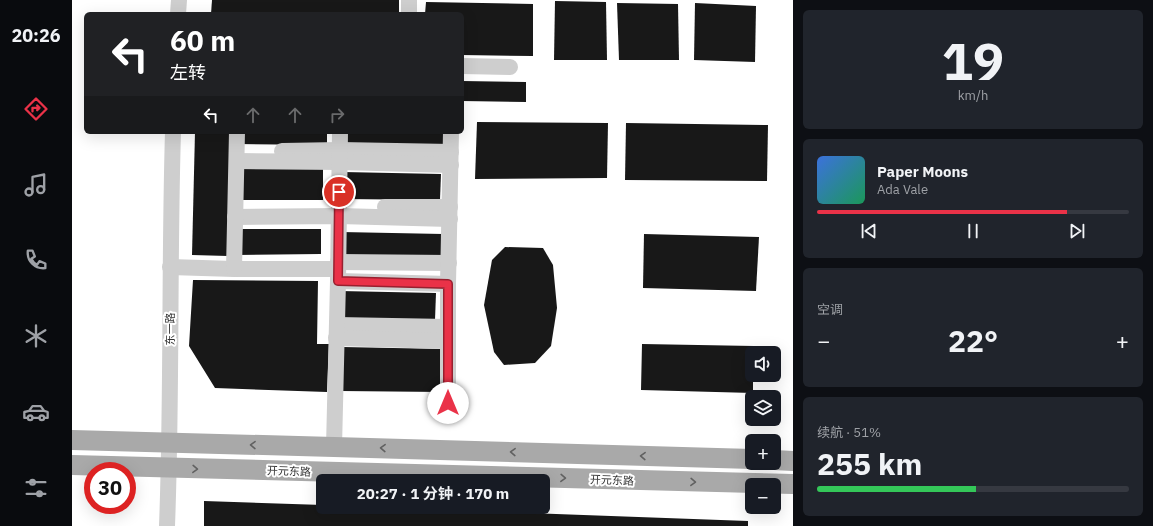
<!DOCTYPE html>
<html lang="zh">
<meta charset="utf-8">
<style>
:root{--surface:#171b24;--page:#20242c;--text:#f1f3f6;--muted:#9ea1a6;--line:#363941;--accent:#ea3248}
body{margin:0;font-family:"IBM Plex Sans","Noto Sans SC",sans-serif;background:var(--page);color:var(--text);height:100vh;display:flex;flex-direction:column;font-size:15px;white-space:nowrap}
*{box-sizing:border-box;margin:0}
p{font-size:13px;color:var(--muted)}
.icon{flex:none;width:22px;height:22px;fill:none;stroke:currentColor;stroke-width:2;stroke-linecap:round;stroke-linejoin:round}
.map{position:relative;flex:1;overflow:hidden}
.drawer{display:flex;flex-direction:column;gap:10px;padding:10px;background:#0d0f14;width:360px}
.drawer>*{flex:none}
.top-card{position:absolute;left:12px;top:12px;width:380px;height:122px;border-radius:6px;box-shadow:0 4px 16px #0002;background:#202124;color:#fff;overflow:hidden}
.tools{position:absolute;left:673px;top:346px;display:grid;gap:8px}
.tools a{display:grid;place-items:center;width:36px;height:36px;border-radius:6px;background:var(--surface);box-shadow:0 4px 16px #0002;font-size:20px}
.speed{position:absolute;left:12px;top:462px;display:flex;gap:8px;font-size:20px;font-weight:700;text-align:center}
.speed>*{display:grid;place-content:center;width:52px;height:52px;border-radius:50%;background:var(--surface);box-shadow:0 4px 16px #0002;line-height:1}
.speed .limit{border:6px solid #d22;background:#fff;color:#111}
.pin{position:absolute;display:grid;place-items:center;width:34px;height:34px;color:#fff;margin:-17px;border:2px solid #fff;border-radius:50%;box-shadow:0 1px 4px #0007}
.me{position:absolute;width:44px;margin:-22px;rotate:0deg;stroke-linejoin:round;filter:drop-shadow(0 0 3px #0008)}
.turn{display:flex;align-items:center;gap:14px;height:84px;padding:0 20px;font-size:18px}
.turn .icon{width:52px;height:52px;stroke-width:2.5}
.turn b{display:block;font-size:28px;line-height:34px}
.lanes{display:flex;align-items:center;height:38px;padding:0 20px;background:#0003;justify-content:center;gap:20px;direction:ltr}
.lanes .off{opacity:.35}
.big{font-size:30px;font-weight:700;line-height:1.1}
.drawer .card{flex:1;display:flex;flex-direction:column;justify-content:center;gap:6px;min-width:0;padding:0 14px;border-radius:6px;background:var(--page)}
.drawer .dial{align-items:center;gap:0}
.dial b{font-size:52px;line-height:1}
.song{display:flex;align-items:center;gap:12px}
.cover{width:48px;height:48px;border-radius:6px;background:linear-gradient(135deg,hsl(220 70% 55%),hsl(150 70% 35%))}
.played{height:4px;border-radius:2px;background:linear-gradient(90deg,var(--accent) 80%,var(--line) 80%)}
.keys{display:flex;justify-content:space-around;direction:ltr}
.heat{display:flex;justify-content:space-between;align-items:center;font-size:22px;direction:ltr}
.charge{height:6px;border-radius:3px;background:linear-gradient(90deg,#34c759 51%,var(--line) 0)}
.trip{position:absolute;left:244px;top:474px;width:234px;height:40px;border-radius:6px;background:var(--surface);box-shadow:0 4px 16px #0002;font-weight:700;line-height:40px;text-align:center}
main{display:flex;flex:1;min-height:0}
.menu{display:flex;flex-direction:column;width:72px;justify-content:space-around;align-items:center;background:#090b0e;color:var(--muted)}
.menu .icon{width:28px;height:28px}
.menu .on{color:var(--accent)}
.menu b{font-size:18px;color:var(--text)}
.map>svg:first-child{display:block}
</style>
<main>
<nav class="menu">
<b>20:26</b>
<svg class="icon on" aria-label="directions" viewBox="0 0 24 24"><path d="M12 3l9 9-9 9-9-9zM9 14v-3h6M13 9l2 2-2 2"/></svg>
<svg class="icon" aria-label="music" viewBox="0 0 24 24"><path d="M9 18V5l10-2v13"/><circle cx="6" cy="18" r="3"/><circle cx="16" cy="16" r="3"/></svg>
<svg class="icon" aria-label="phone" viewBox="0 0 24 24"><path d="M5 4h4l2 5-3 2q2 4 5 5l2-3 5 2v4C11 20 4 13 5 4z"/></svg>
<svg class="icon" aria-label="climate" viewBox="0 0 24 24"><path d="M12 3v18M4 7l16 10M4 17L20 7"/></svg>
<svg class="icon" aria-label="car" viewBox="0 0 24 24"><path d="M5 17H2v-5l4-1 3-4h7l3 4 3 1v5h-3M9 17h6M6 11h13"/><circle cx="7" cy="17" r="2"/><circle cx="17" cy="17" r="2"/></svg>
<svg class="icon" aria-label="filters" viewBox="0 0 24 24"><path d="M4 7h16M4 17h16"/><circle cx="9" cy="7" r="2"/><circle cx="15" cy="17" r="2"/></svg>
</nav>
<div class="map">
<svg width="721" height="526" viewBox="0 0 721 526">
<rect width="100%" height="100%" fill="#fff"/>
<g fill="#181818">
<path d="M140,0H327V14H139Z"/>
<path d="M483,1L534,2L535,60H482Z"/>
<path d="M354,2L461,4V56L390,55V14H353Z"/>
<path d="M545,3L606,4L607,60H547Z"/>
<path d="M623,3L684,6L683,62L622,60Z"/>
<path d="M390,81L454,82V102L390,101Z"/>
<path d="M405,122L536,123L535,178L403,179Z"/>
<path d="M554,123L696,125L695,181L553,180Z"/>
<path d="M123,132H158L156,256L120,255Z"/>
<path d="M166,132H255V145L166,144Z"/>
<path d="M273,132H374V148L273,146Z"/>
<path d="M165,169H251V200H164Z"/>
<path d="M271,172L369,174L368,200L271,199Z"/>
<path d="M164,229H249V254L164,255Z"/>
<path d="M269,232L371,234L370,258L270,256Z"/>
<path d="M572,234L687,237L684,291L571,288Z"/>
<path d="M433,247L471,248L481,265L485,308L479,346L463,363L432,365L422,352L412,305L420,260Z"/>
<path d="M121,280L246,281L245,344H257L255,392L143,388L117,346Z"/>
<path d="M268,291L364,293L363,320L268,318Z"/>
<path d="M570,344L682,346V353H680V375H681V393L569,390Z"/>
<path d="M271,347L371,349L370,392L269,391Z"/>
<path d="M132,501L251,505V507H296L676,521V526H132Z"/>
</g>
<g fill="none" stroke-linecap="round" stroke-linejoin="round">
<g stroke="#cecece" stroke-width="16">
<path d="M106,14L107,0"/>
<path d="M337,14V0"/>
<path d="M390,66L438,67"/>
<path d="M210,151L268,150L379,152"/>
<path d="M165,161L268,162L379,165"/>
<path d="M313,207H378"/>
<path d="M163,217L267,216L378,219"/>
<path d="M266,262L377,263"/>
<path d="M98,267L162,269H266"/>
<path d="M162,269L165,132"/>
<path d="M266,281L376,284"/>
<path d="M265,325L376,327"/>
<path d="M264,338L376,341"/>
<path d="M376,403V284L379,132"/>
<path d="M262,447L266,281L268,132"/>
<path d="M95,526C100,395 97,263 101,132"/>
</g>
<g stroke="#a9a9a9" stroke-width="20">
<path d="M0,440L262,447L680,459"/>
<path d="M702,460L721,461"/>
<path d="M0,465L721,484"/>
</g>
</g>
<defs><path id="oneway-chevron" d="M-2-3.5L2.5 0L-2 3.5" fill="none" stroke-width="1.6" stroke-linecap="round" stroke-linejoin="round"/></defs>
<g stroke="#616161">
<use href="#oneway-chevron" transform="translate(181 445) rotate(-179)"/>
<use href="#oneway-chevron" transform="translate(311 448) rotate(-178)"/>
<use href="#oneway-chevron" transform="translate(441 452) rotate(-178)"/>
<use href="#oneway-chevron" transform="translate(571 456) rotate(-178)"/>
<use href="#oneway-chevron" transform="translate(123 469) rotate(2)"/>
<use href="#oneway-chevron" transform="translate(491 478) rotate(2)"/>
<use href="#oneway-chevron" transform="translate(621 482) rotate(2)"/>
</g>
<g fill="none" stroke-linecap="round" stroke-linejoin="round">
<g stroke="#98202f" stroke-width="10">
<path id="route" d="M267,192L266,281L376,284V403"/>
</g>
<use href="#route" stroke="#ea3248" stroke-width="7"/>
</g>
<g text-anchor="middle" stroke-width="4" stroke-linejoin="round" paint-order="stroke">
<g font-size="11" fill="#313131" stroke="#fff">
<text transform="translate(98 329) rotate(-90)" y="4">东一路</text>
<text transform="translate(217 471) rotate(2)" y="4">开元东路</text>
<text transform="translate(540 480) rotate(2)" y="4">开元东路</text>
</g>
</g>
</svg>
<div class="tools">
<a><svg class="icon" aria-label="sound" viewBox="0 0 24 24"><path d="M4 9h4l5-4v14l-5-4H4zM17 9q2 3 0 6"/></svg></a>
<a><svg class="icon" aria-label="layers" viewBox="0 0 24 24"><path d="M12 4l9 5-9 5-9-5zM3 14l9 5 9-5"/></svg></a>
<a>+</a>
<a>−</a>
</div>
<div class="speed"><div class="limit">30</div></div>
<div class="pin" style="left:267px;top:192px;background:#d93025"><svg class="icon" aria-label="arrive" viewBox="0 0 24 24"><path d="M6 21V4h12l-3 4 3 4H6"/></svg></div>
<svg class="me" style="left:376px;top:403px" viewBox="-20 -20 40 40"><circle r="19" fill="#fff"/><path d="M0-13L10 11 0 6-10 11z" fill="#ea3248"/></svg>
<div class="trip">20:27 · 1 分钟 · 170 m</div>
<div class="top-card">
<div class="turn"><svg class="icon" aria-label="left" viewBox="0 0 24 24"><path d="M17 20v-9H6M10 6l-5 5 5 5"/></svg><div><b>60 m</b>左转</div></div>
<div class="lanes"><svg class="icon" aria-label="left" viewBox="0 0 24 24"><path d="M17 20v-9H6M10 6l-5 5 5 5"/></svg><svg class="icon off" aria-label="ahead" viewBox="0 0 24 24"><path d="M12 20V5M6 11l6-6 6 6"/></svg><svg class="icon off" aria-label="ahead" viewBox="0 0 24 24"><path d="M12 20V5M6 11l6-6 6 6"/></svg><svg class="icon off" aria-label="right" viewBox="0 0 24 24"><path d="M7 20v-9h11M14 6l5 5-5 5"/></svg></div>
</div>
</div>
<section class="drawer">
<div class="card dial"><b>19</b><p>km/h</p></div>
<div class="card">
<div class="song"><i class="cover"></i><div><b>Paper Moons</b><p>Ada Vale</p></div></div>
<div class="played"></div>
<div class="keys"><svg class="icon" aria-label="previous" viewBox="0 0 24 24"><path d="M18 5L8 12l10 7zM5 5v14"/></svg><svg class="icon" aria-label="pause" viewBox="0 0 24 24"><path d="M8 5v14M16 5v14"/></svg><svg class="icon" aria-label="next" viewBox="0 0 24 24"><path d="M6 5l10 7-10 7zM19 5v14"/></svg></div>
</div>
<div class="card"><p>空调</p>
<div class="heat"><a>−</a><b class="big">22°</b><a>+</a></div>
</div>
<div class="card"><p>续航 · 51%</p><b class="big">255 km</b><div class="charge"></div></div>
</section>
</main>
